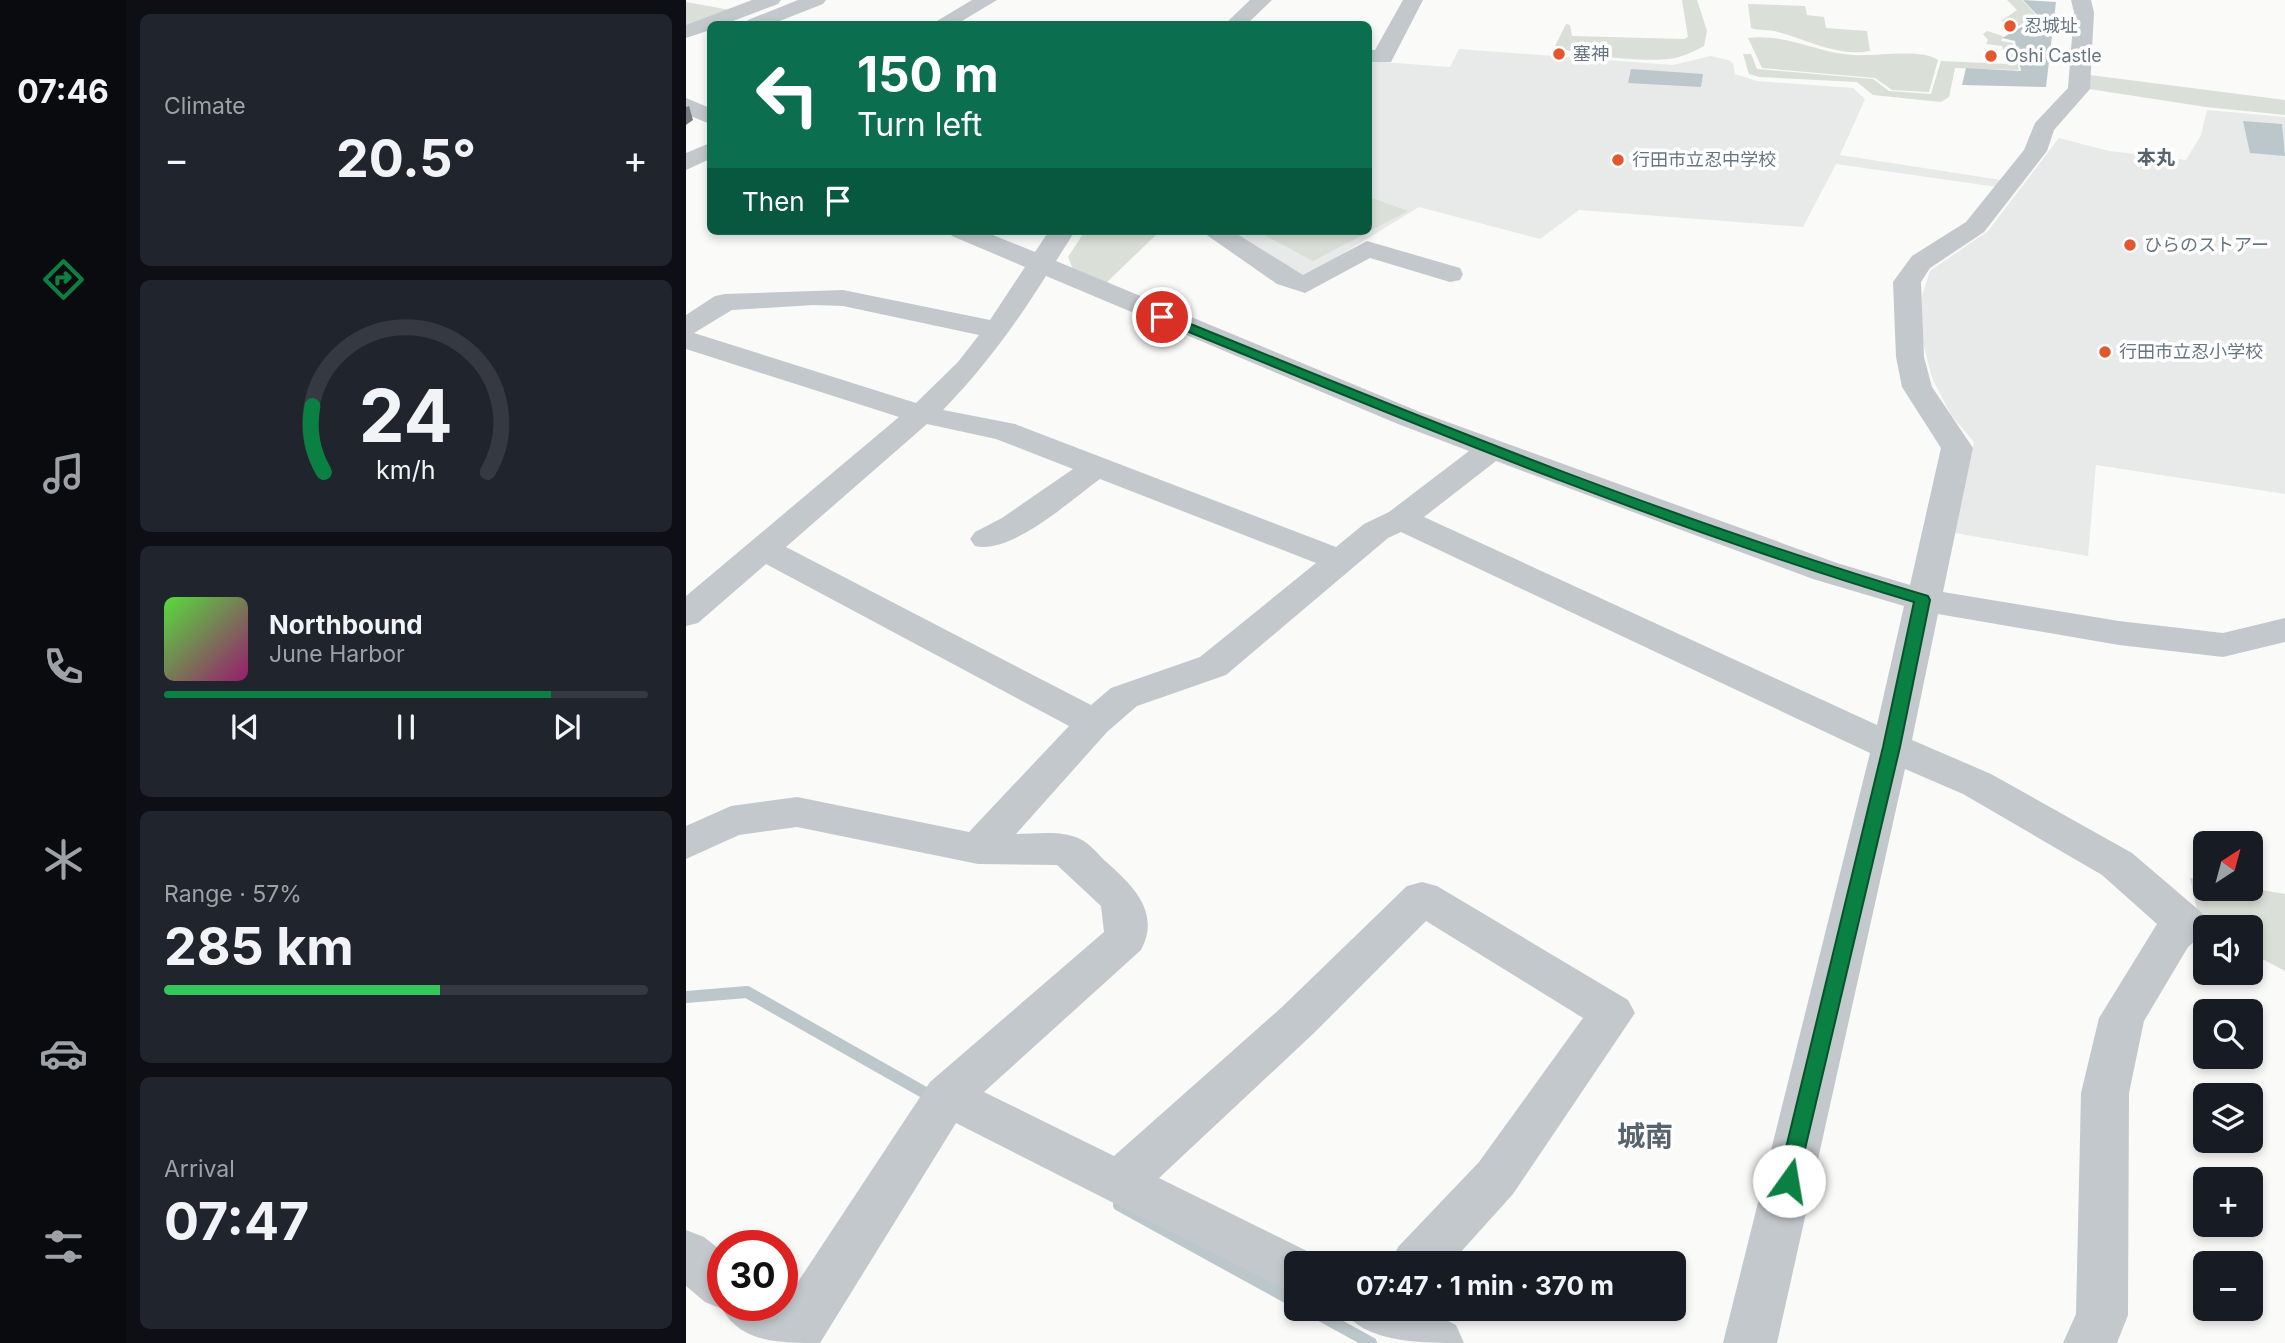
<!DOCTYPE html>
<meta charset="utf-8">
<style>
:root{--surface:#171b24;--page:#20242c;--text:#f1f3f6;--muted:#9ea1a6;--line:#363941;--accent:#0b8043}
body{margin:0;font-family:Inter,"Noto Sans JP",sans-serif;background:var(--page);color:var(--text);height:100vh;display:flex;flex-direction:column;font-size:26px;white-space:nowrap}
*{box-sizing:border-box;margin:0}
p{font-size:23px;color:var(--muted)}
.icon{flex:none;width:38px;height:38px;fill:none;stroke:currentColor;stroke-width:2;stroke-linecap:round;stroke-linejoin:round}
.map{position:relative;flex:1;overflow:hidden}
.details{display:flex;flex-direction:column;gap:14px;padding:14px;background:#0d0f14;width:560px}
.details>*{flex:none}
.top-card{position:absolute;left:21px;top:21px;width:665px;height:214px;border-radius:10px;box-shadow:0 4px 10px #0003;background:#0b6e4f;color:#fff;overflow:hidden}
.needle{width:46px;rotate:36deg}
.buttons{position:absolute;left:1507px;top:831px;display:grid;gap:14px}
.buttons a{display:grid;place-items:center;width:70px;height:70px;border-radius:10px;background:var(--surface);box-shadow:0 4px 10px #0003;font-size:35px}
.speed{position:absolute;left:21px;top:1230px;display:flex;gap:14px;font-size:35px;font-weight:700;text-align:center}
.speed>*{display:grid;place-content:center;width:91px;height:91px;border-radius:50%;background:var(--surface);box-shadow:0 4px 10px #0003;line-height:1}
.speed .limit{border:10px solid #d22;background:#fff;color:#111}
.pin{position:absolute;display:grid;place-items:center;width:60px;height:60px;color:#fff;margin:-30px;border:4px solid #fff;border-radius:50%;box-shadow:0 2px 7px #0007}
.me{position:absolute;width:77px;margin:-38px;rotate:13deg;stroke-linejoin:round;filter:drop-shadow(0 0 5px #0008)}
.turn{display:flex;align-items:center;gap:24px;height:147px;padding:0 35px;font-size:32px}
.turn .icon{width:91px;height:91px;stroke-width:2.5}
.turn b{display:block;font-size:49px;line-height:60px}
.then{display:flex;align-items:center;height:66px;padding:0 35px;background:#0003;gap:14px;font-size:26px}
.big{font-size:52px;font-weight:700;line-height:1.1}
.details .card{flex:1;display:flex;flex-direction:column;justify-content:center;gap:10px;min-width:0;padding:0 24px;border-radius:10px;background:var(--page)}
.details .dial{align-items:center;gap:0}
.dial svg{height:182px;overflow:visible;fill:none;stroke:var(--line);stroke-width:7;stroke-linecap:round;text-anchor:middle}
.dial text{fill:var(--text);stroke:none}
.song{display:flex;align-items:center;gap:21px}
.cover{width:84px;height:84px;border-radius:10px;background:linear-gradient(135deg,hsl(110 70% 55%),hsl(320 70% 35%))}
.played{height:7px;border-radius:4px;background:linear-gradient(90deg,var(--accent) 80%,var(--line) 80%)}
.keys{display:flex;justify-content:space-around;direction:ltr}
.heat{display:flex;justify-content:space-between;align-items:center;font-size:38px;direction:ltr}
.charge{height:10px;border-radius:5px;background:linear-gradient(90deg,#34c759 57%,var(--line) 0)}
.trip{position:absolute;left:598px;top:1251px;width:402px;height:70px;border-radius:10px;background:var(--surface);box-shadow:0 4px 10px #0003;font-weight:700;line-height:70px;text-align:center}
main{display:flex;flex:1;min-height:0}
.dock{display:flex;flex-direction:column;width:126px;justify-content:space-around;align-items:center;background:#090b0e;color:var(--muted)}
.dock .icon{width:49px;height:49px}
.dock .on{color:var(--accent)}
.dock b{font-size:32px;color:var(--text)}
.map>svg:first-child{display:block}
</style>
<main>
<nav class="dock">
<b>07:46</b>
<svg class="icon on" aria-label="directions" viewBox="0 0 24 24"><path d="M12 3l9 9-9 9-9-9zM9 14v-3h6M13 9l2 2-2 2"/></svg>
<svg class="icon" aria-label="music" viewBox="0 0 24 24"><path d="M9 18V5l10-2v13"/><circle cx="6" cy="18" r="3"/><circle cx="16" cy="16" r="3"/></svg>
<svg class="icon" aria-label="phone" viewBox="0 0 24 24"><path d="M5 4h4l2 5-3 2q2 4 5 5l2-3 5 2v4C11 20 4 13 5 4z"/></svg>
<svg class="icon" aria-label="climate" viewBox="0 0 24 24"><path d="M12 3v18M4 7l16 10M4 17L20 7"/></svg>
<svg class="icon" aria-label="car" viewBox="0 0 24 24"><path d="M5 17H2v-5l4-1 3-4h7l3 4 3 1v5h-3M9 17h6M6 11h13"/><circle cx="7" cy="17" r="2"/><circle cx="17" cy="17" r="2"/></svg>
<svg class="icon" aria-label="filters" viewBox="0 0 24 24"><path d="M4 7h16M4 17h16"/><circle cx="9" cy="7" r="2"/><circle cx="15" cy="17" r="2"/></svg>
</nav>
<section class="details">
<div class="card"><p>Climate</p>
<div class="heat"><a>−</a><b class="big">20.5°</b><a>+</a></div>
</div>
<div class="card dial"><svg viewBox="0 0 100 80">
<path d="M14 69A42 42 0 1 1 86 69"/>
<path d="M14 69A42 42 0 0 1 9 40" stroke="#0b8043"/>
<text x="50" y="56" font-size="32" font-weight="700">24</text>
<text x="50" y="72" font-size="11">km/h</text>
</svg></div>
<div class="card">
<div class="song"><i class="cover"></i><div><b>Northbound</b><p>June Harbor</p></div></div>
<div class="played"></div>
<div class="keys"><svg class="icon" aria-label="previous" viewBox="0 0 24 24"><path d="M18 5L8 12l10 7zM5 5v14"/></svg><svg class="icon" aria-label="pause" viewBox="0 0 24 24"><path d="M8 5v14M16 5v14"/></svg><svg class="icon" aria-label="next" viewBox="0 0 24 24"><path d="M6 5l10 7-10 7zM19 5v14"/></svg></div>
</div>
<div class="card"><p>Range · 57%</p><b class="big">285 km</b><div class="charge"></div></div>
<div class="card"><p>Arrival</p><b class="big">07:47</b></div>
</section>
<div class="map">
<svg width="1599" height="1343" viewBox="0 0 1599 1343">
<rect width="100%" height="100%" fill="#fafaf8"/>
<g fill="#e8e9e9">
<path d="M773,49L987,65L1025,56L1042,60L1047,63L1049,74L1071,81L1167,88L1179,99L1154,155L1315,180L1311,187L1150,164L1117,227L893,210L854,239L733,207L617,278L538,231H682L683,61L764,67Z"/>
<path d="M1521,110L1599,117V494L1410,465L1402,556L1269,533L1288,442L1265,415L1246,378L1233,327L1236,296L1244,271L1302,231L1373,138L1423,151L1500,160L1515,135Z"/>
</g>
<g fill="#dadfd7">
<path d="M996,0H1011L1021,31L1018,46C1007,52 994,58 982,59C959,62 889,56 869,46L880,24L884,25L886,36L998,39L1002,37Z"/>
<path d="M1321,0H1336L1352,17L1332,26L1315,21L1331,10Z"/>
<path d="M0,2L44,10L0,27Z"/>
<path d="M1062,4L1119,6L1121,15L1138,17L1140,28L1181,31L1184,51C1152,57 1122,40 1092,32C1083,29 1073,31 1065,28Z"/>
<path d="M1301,31L1317,36L1315,41L1327,43L1333,70L1269,68L1263,97L1255,102L1187,95L1171,82L1073,77L1063,74L1057,54H1065L1071,69L1187,79L1203,91L1245,94L1255,61L1321,64L1316,46L1300,44L1302,40L1297,34Z"/>
<path d="M1062,38C1099,33 1131,53 1167,55C1189,57 1235,48 1252,60L1243,92L1206,90L1189,78L1076,68Z"/>
<path d="M1404,75L1599,100V115L1520,107L1403,89Z"/>
<path d="M683,197L722,211L627,261L571,231H682Z"/>
<path d="M399,231H474L420,283L387,269L382,257Z"/>
<path d="M1504,878L1519,880V889L1565,888L1599,894V971L1565,953L1564,928L1515,927Z"/>
</g>
<g fill="#bbc7cb">
<path d="M1337,0L1370,2L1360,87L1276,85L1280,68L1335,71L1329,41L1316,38L1353,17Z"/>
<path d="M945,69L1017,74L1015,87L942,83Z"/>
<path d="M1557,121L1596,124L1599,156L1564,153Z"/>
</g>
<g fill="none" stroke-linecap="round" stroke-linejoin="round">
<g stroke="#bbc7cb" stroke-width="12">
<path d="M0,997L61,992L248,1098"/>
<path d="M433,1205L611,1303"/>
<path d="M623,1309L685,1343"/>
</g>
<g fill="#c3c8cc" fill-rule="evenodd">
<path d="M66,0H95L92,4L39,24H24V30L0,38V25Z"/>
<path d="M112,0H140L137,4L86,24H59L62,20Z"/>
<path d="M286,0H311L271,24H246Z"/>
<path d="M564,0H586L561,24H539Z"/>
<path d="M717,0H737L705,62H682V50H689Z"/>
<path d="M1385,0H1405L1408,12L1404,89L1368,130L1361,151L1298,232L1244,268L1235,282L1238,357L1246,387L1287,448L1257,592L1433,621L1537,633L1599,618V642L1537,657L1433,645L1252,614L1226,740L1305,774L1446,853L1515,912L1522,924L1515,936L1502,947L1458,1021L1443,1093L1442,1315L1431,1343H1377L1390,1314L1395,1093L1413,1018L1471,924L1416,875L1277,794L1219,769L1091,1343H1037L1184,753L715,532L702,538L540,675L451,706L421,732L330,834C349,834 376,830 394,839C403,843 411,853 418,860C444,883 476,911 455,950L298,1092L428,1156L596,1007L721,886L736,882L751,886L942,1000L949,1013L827,1194L764,1264H704L712,1247L793,1162L897,1018L740,921L628,1033L473,1178L629,1255L633,1264H611V1296L270,1123L134,1343C92,1343 56,1343 36,1309L19,1302L0,1286V1230L18,1237L37,1252V1306H96L244,1082L418,932L415,906L371,865L292,864L111,827L53,835L0,859V826L45,806L111,797L283,832L383,726L80,564L12,623L0,626V596L213,417L0,349V315L29,296L39,294L157,290L304,320L339,267L266,236L262,231H297L349,252L363,231H389L370,261L734,412L1151,563L1224,585L1255,448L1216,387L1210,357L1207,282L1226,256L1280,222L1338,150L1349,123L1382,88L1388,12ZM360,276L712,424L783,451L703,512L678,524L650,547L329,424L257,410C298,368 329,325 360,276ZM127,305L157,306L293,335L272,362L230,403L8,333L46,310ZM241,424L310,439L387,469L316,518L289,532L284,539L289,546C325,555 385,500 414,479L630,563L514,657L425,688L405,705L100,547ZM810,461L1127,579L1218,606L1191,725L738,517Z"/>
<path d="M0,98L24,108V124L0,114Z"/>
<path d="M24,143V159L0,170V153Z"/>
<path d="M515,231H546L617,275L681,241L774,268L777,274L774,280L764,282L684,258L619,293L591,284Z"/>
<path d="M657,1309H738L770,1325L778,1343C735,1343 677,1343 657,1309Z"/>
</g>
</g>
<path fill="#777d82" d="M3,106L7,120L0,125V107Z"/>
<path fill="#0b8043" stroke="#07532c" stroke-width="2" d="M471,314H480C731,416 982,519 1242,596L1244,600L1214,747L1110,1187L1103,1190L1095,1187L1092,1181L1197,747L1228,602C970,525 721,421 471,319Z"/>
<g fill="#e4572e" stroke="#fff" stroke-width="2.5">
<circle cx="1324" cy="26" r="7"/>
<circle cx="873" cy="54" r="7"/>
<circle cx="1305" cy="56" r="7"/>
<circle cx="932" cy="160" r="7"/>
<circle cx="1444" cy="245" r="7"/>
<circle cx="1419" cy="352" r="7"/>
</g>
<g text-anchor="middle" stroke-width="7" stroke-linejoin="round" paint-order="stroke">
<g font-size="18" fill="#657683" stroke="#fff" text-anchor="start">
<text x="1338" y="32">忍城址</text>
<text x="887" y="60">塞神</text>
<text x="1319" y="62">Oshi Castle</text>
<text x="946" y="166">行田市立忍中学校</text>
<text x="1458" y="251">ひらのストアー</text>
<text x="1433" y="358">行田市立忍小学校</text>
</g>
<g font-size="19" font-weight="bold" fill="#57646e" stroke="#fff">
<text x="1470" y="164">本丸</text>
</g>
<g font-size="28" font-weight="bold" fill="#57646e" stroke="#fff">
<text x="959" y="1146">城南</text>
</g>
</g>
</svg>
<div class="buttons">
<a><svg class="needle" viewBox="-14 -14 28 28"><path d="M0-13l5 13h-10z" fill="#e53935"/><path d="M0 13l5-13h-10z" fill="#9ea1a6"/></svg></a>
<a><svg class="icon" aria-label="sound" viewBox="0 0 24 24"><path d="M4 9h4l5-4v14l-5-4H4zM17 9q2 3 0 6"/></svg></a>
<a><svg class="icon" aria-label="search" viewBox="0 0 24 24"><circle cx="10" cy="10" r="6"/><path d="M15 15l6 6"/></svg></a>
<a><svg class="icon" aria-label="layers" viewBox="0 0 24 24"><path d="M12 4l9 5-9 5-9-5zM3 14l9 5 9-5"/></svg></a>
<a>+</a>
<a>−</a>
</div>
<div class="speed"><div class="limit">30</div></div>
<div class="pin" style="left:476px;top:317px;background:#d93025"><svg class="icon" aria-label="arrive" viewBox="0 0 24 24"><path d="M6 21V4h12l-3 4 3 4H6"/></svg></div>
<svg class="me" style="left:1103px;top:1181px" viewBox="-20 -20 40 40"><circle r="19" fill="#fff"/><path d="M0-13L10 11 0 6-10 11z" fill="#0b8043"/></svg>
<div class="trip">07:47 · 1 min · 370 m</div>
<div class="top-card">
<div class="turn"><svg class="icon" aria-label="left" viewBox="0 0 24 24"><path d="M17 20v-9H6M10 6l-5 5 5 5"/></svg><div><b>150 m</b>Turn left</div></div>
<div class="then">Then<svg class="icon" aria-label="arrive" viewBox="0 0 24 24"><path d="M6 21V4h12l-3 4 3 4H6"/></svg></div>
</div>
</div>
</main>
